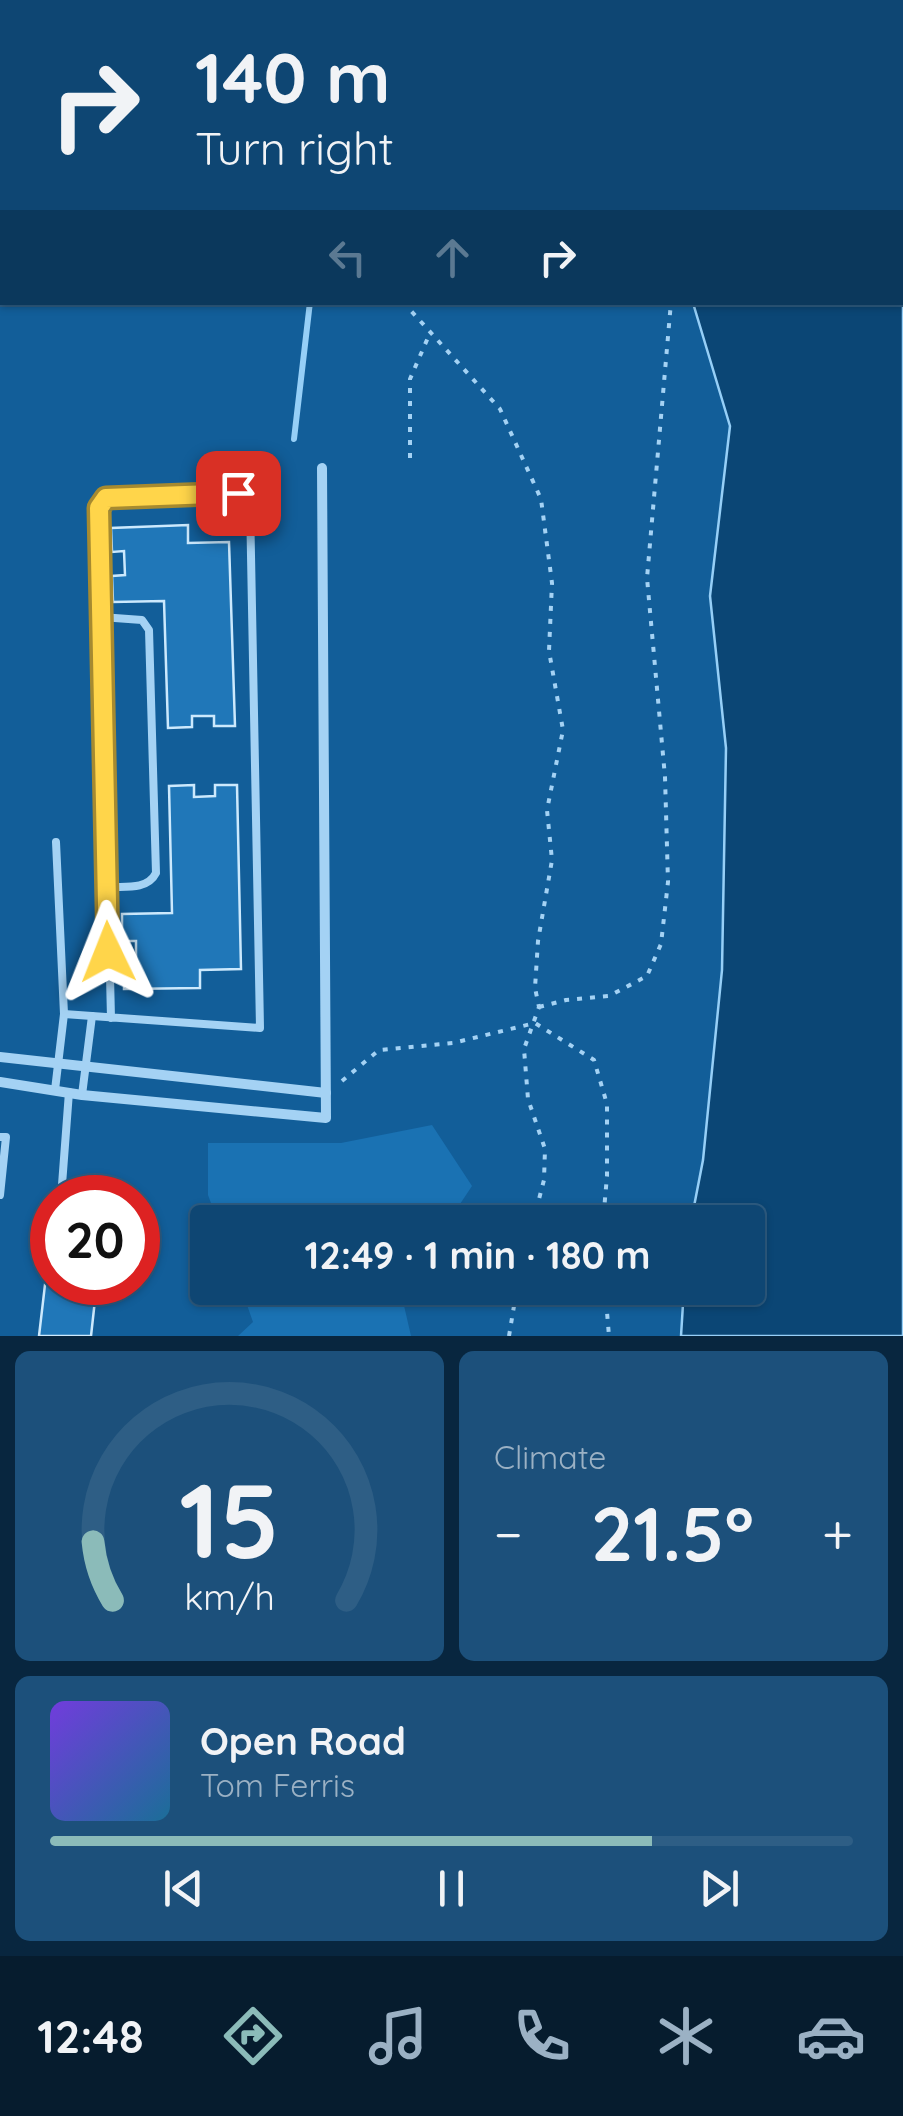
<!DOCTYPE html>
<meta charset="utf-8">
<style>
:root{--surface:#0e4673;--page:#1c507b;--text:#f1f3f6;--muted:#9bb1c4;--line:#2e5e85;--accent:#8bbbb9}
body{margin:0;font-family:Quicksand,sans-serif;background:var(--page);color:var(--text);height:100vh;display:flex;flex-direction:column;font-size:38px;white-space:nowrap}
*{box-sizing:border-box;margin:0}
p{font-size:32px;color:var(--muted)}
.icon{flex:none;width:55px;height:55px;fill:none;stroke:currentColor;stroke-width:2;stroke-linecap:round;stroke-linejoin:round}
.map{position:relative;height:1336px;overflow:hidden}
.drawer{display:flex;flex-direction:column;gap:15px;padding:15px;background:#08263f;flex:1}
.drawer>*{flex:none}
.hud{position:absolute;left:0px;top:0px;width:905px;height:305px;box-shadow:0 2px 8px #0004,0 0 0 2px var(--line);background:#0e4673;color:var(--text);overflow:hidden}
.speed{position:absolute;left:30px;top:1175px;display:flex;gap:20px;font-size:50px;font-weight:700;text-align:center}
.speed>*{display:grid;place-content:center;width:130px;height:130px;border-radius:50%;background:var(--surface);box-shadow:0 2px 8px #0004,0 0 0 2px var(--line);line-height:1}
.speed .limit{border:15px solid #d22;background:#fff;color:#111}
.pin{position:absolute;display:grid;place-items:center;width:85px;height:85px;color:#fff;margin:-42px;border-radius:20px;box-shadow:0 5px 15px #0006}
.me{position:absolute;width:110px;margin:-55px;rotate:358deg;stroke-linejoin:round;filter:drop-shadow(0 0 8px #0008)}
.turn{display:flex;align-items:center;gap:35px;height:210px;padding:0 30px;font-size:45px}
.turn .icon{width:130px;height:130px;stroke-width:2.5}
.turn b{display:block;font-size:70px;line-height:85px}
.lanes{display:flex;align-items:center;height:95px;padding:0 30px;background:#0003;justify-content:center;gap:50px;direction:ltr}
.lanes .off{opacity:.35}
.big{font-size:75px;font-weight:800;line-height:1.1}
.drawer .widget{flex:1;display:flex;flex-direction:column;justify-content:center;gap:15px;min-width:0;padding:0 35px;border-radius:15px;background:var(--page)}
.drawer .dial{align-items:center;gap:0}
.dial svg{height:260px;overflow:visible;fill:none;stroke:var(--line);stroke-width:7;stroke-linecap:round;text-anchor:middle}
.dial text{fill:var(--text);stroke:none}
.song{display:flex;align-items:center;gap:30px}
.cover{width:120px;height:120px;border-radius:15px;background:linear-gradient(135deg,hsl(260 70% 55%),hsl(200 70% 35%))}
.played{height:10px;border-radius:5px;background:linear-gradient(90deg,var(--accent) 75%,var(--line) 75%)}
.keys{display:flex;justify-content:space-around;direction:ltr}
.heat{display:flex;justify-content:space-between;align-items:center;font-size:55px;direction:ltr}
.drawer .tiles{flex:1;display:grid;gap:15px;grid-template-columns:1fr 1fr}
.widget:last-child{grid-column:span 2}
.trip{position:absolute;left:190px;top:1205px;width:575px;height:100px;border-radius:10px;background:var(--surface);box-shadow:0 2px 8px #0004,0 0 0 2px var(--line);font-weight:800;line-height:100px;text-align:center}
.dock{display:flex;height:160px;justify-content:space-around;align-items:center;background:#061c2e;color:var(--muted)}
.dock .icon{width:70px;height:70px}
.dock .active{color:var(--accent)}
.dock b{font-size:45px;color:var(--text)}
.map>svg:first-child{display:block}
</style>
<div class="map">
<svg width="903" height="1336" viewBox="0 0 903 1336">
<rect width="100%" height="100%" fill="#125e99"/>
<g fill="#1a72b3">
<path d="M432,1125L472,1186L448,1222H218L208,1195V1143H341Z"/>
<path d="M241,1288H408L402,1297L411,1336H238L253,1322Z"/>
</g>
<path fill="#0b4675" stroke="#96cff7" stroke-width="2.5" d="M755,0H903V1336H681L684,1288H748V1222H691L703,1160L722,970L726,748L710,596L730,426L693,303L902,302V2H755Z"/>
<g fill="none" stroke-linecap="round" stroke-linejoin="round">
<path stroke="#96cff7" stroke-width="6" d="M294,439L310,302"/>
</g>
<g fill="#2077b8" stroke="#cce9fd" stroke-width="2.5">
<path d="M188,525V543L229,542L235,726H214V716H192V727L168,728L164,601L113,602L112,576L125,575L124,551L112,552L111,528Z"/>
<path d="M194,785V797L215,796V785H237L241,969L200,970V988L124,989V965L136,964V941H122V914L172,913L169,786Z"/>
<path d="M50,1242L52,1282H97L91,1336H39Z"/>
</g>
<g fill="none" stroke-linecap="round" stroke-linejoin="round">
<g stroke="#a4d2f4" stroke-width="4" stroke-dasharray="5 8" stroke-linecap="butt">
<path d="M170,0L171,2"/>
<path d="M341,0V2"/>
<path d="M692,0V2"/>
<path d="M446,2L449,0"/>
<path d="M403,302L500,409L541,499L552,583L549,651L563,730L547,810L552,860L538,941L535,988L539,1007L524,1049L528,1099L545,1149L544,1180L533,1222"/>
<path d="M410,458V379L430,333"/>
<path d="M539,1007L566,1000L609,996L647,976L661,944L668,882L665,777L647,578L671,302"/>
<path d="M342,1081L379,1050L453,1043L535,1023L594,1060L607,1104V1176L603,1222"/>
<path d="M605,1288L609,1336"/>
<path d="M509,1336L517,1288"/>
</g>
<g stroke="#a4d2f4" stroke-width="8">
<path d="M101,617L142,620L149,630L156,873C147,891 123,886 105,887"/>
<path d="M64,1014L260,1028L250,503L238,493L107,498L99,507L111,1018"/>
<path d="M55,1090L64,1014L56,842"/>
<path d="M82,1095L92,1016"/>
<path d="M0,1137H6L0,1195"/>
<path d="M61,1198L69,1092"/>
</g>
<g stroke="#a4d2f4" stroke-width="10">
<path d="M0,131H2"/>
<path d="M0,1057L326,1093"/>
<path d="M0,1082L82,1095L326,1118L322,468"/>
</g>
</g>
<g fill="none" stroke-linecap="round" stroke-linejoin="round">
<g stroke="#a68a30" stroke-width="25">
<path id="route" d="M108,952L99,508L106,498L238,493"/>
</g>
<use href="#route" stroke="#ffd54a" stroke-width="18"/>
</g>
</svg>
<div class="speed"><div class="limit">20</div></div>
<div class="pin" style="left:238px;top:493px;background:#d93025"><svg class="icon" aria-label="arrive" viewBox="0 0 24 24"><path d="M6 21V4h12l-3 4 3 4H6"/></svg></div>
<svg class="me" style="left:108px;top:952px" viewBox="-20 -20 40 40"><path d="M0-17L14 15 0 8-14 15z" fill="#ffd54a" stroke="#fff" stroke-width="4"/></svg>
<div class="trip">12:49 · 1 min · 180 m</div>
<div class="hud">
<div class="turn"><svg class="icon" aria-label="right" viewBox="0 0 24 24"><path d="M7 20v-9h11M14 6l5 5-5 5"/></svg><div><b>140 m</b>Turn right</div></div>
<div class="lanes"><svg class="icon off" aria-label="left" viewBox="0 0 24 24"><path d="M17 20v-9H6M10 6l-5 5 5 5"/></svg><svg class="icon off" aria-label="ahead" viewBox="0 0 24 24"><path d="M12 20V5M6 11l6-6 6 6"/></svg><svg class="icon" aria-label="right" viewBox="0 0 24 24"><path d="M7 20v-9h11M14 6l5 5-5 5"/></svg></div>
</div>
</div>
<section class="drawer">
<div class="tiles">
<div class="widget dial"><svg viewBox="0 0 100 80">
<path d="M14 69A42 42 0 1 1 86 69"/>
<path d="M14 69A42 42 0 0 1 8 51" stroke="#8bbbb9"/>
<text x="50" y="56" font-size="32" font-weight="700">15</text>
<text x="50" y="72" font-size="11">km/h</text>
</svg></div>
<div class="widget"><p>Climate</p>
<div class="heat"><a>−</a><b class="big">21.5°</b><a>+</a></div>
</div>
<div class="widget">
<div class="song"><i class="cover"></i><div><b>Open Road</b><p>Tom Ferris</p></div></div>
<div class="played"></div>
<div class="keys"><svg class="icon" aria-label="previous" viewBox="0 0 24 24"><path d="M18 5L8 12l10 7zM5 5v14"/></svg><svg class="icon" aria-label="pause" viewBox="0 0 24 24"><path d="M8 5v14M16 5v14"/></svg><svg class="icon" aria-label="next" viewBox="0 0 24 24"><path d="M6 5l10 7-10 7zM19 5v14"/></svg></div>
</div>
</div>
</section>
<nav class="dock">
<b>12:48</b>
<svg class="icon active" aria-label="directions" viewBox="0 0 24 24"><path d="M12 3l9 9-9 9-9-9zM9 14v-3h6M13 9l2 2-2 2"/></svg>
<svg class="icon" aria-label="music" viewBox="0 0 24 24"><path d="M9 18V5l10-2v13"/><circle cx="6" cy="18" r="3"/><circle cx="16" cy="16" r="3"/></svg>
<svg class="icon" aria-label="phone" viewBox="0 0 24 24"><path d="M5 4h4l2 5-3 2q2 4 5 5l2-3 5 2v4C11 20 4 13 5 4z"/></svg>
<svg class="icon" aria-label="climate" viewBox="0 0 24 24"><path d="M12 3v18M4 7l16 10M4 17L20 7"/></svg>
<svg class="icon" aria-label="car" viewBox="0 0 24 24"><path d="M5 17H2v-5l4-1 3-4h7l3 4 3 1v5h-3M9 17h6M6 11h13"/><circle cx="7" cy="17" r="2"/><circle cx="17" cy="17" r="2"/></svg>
</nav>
